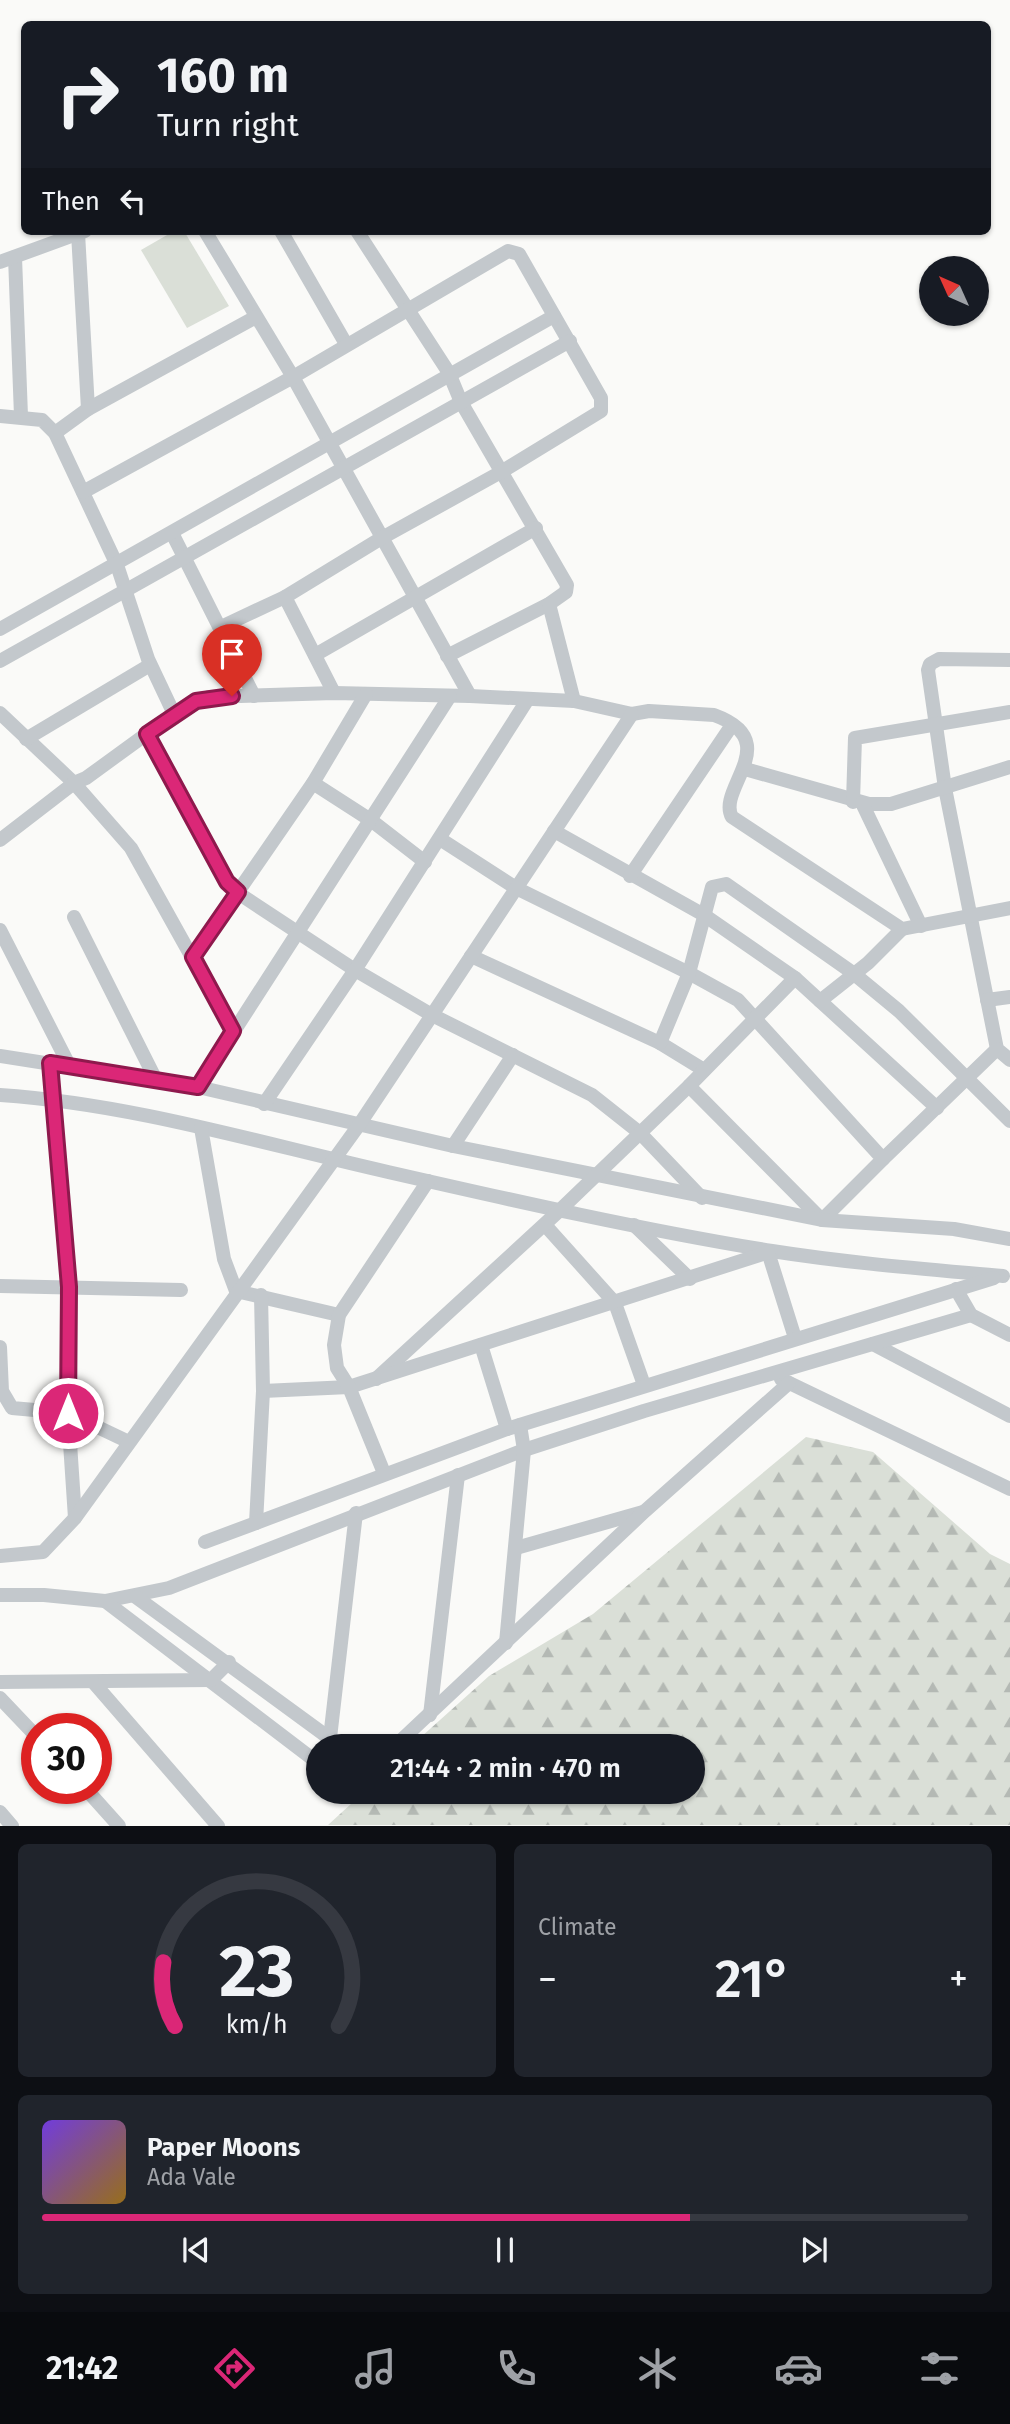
<!DOCTYPE html>
<meta charset="utf-8">
<style>
:root{--surface:#171b24;--page:#20242c;--text:#f1f3f6;--muted:#9ea1a6;--line:#363941;--accent:#db2777}
body{margin:0;font-family:"Fira Sans",sans-serif;background:var(--page);color:var(--text);height:100vh;display:flex;flex-direction:column;font-size:26px;white-space:nowrap}
*{box-sizing:border-box;margin:0}
p{font-size:23px;color:var(--muted)}
.icon{flex:none;width:38px;height:38px;fill:none;stroke:currentColor;stroke-width:2;stroke-linecap:round;stroke-linejoin:round}
.map{position:relative;height:1826px;overflow:hidden}
.side{display:flex;flex-direction:column;gap:18px;padding:18px;background:#0d0f14;flex:1}
.side>*{flex:none}
.guide{position:absolute;left:21px;top:21px;width:970px;height:214px;border-radius:10px;box-shadow:0 2px 5px #0004;background:#171b24;color:var(--text);overflow:hidden}
.needle{width:46px;rotate:315deg}
.buttons{position:absolute;left:919px;top:256px;display:grid;gap:14px}
.buttons a{display:grid;place-items:center;width:70px;height:70px;border-radius:50%;background:var(--surface);box-shadow:0 2px 5px #0004;font-size:35px}
.speed{position:absolute;left:21px;top:1713px;display:flex;gap:14px;font-size:35px;font-weight:700;text-align:center}
.speed>*{display:grid;place-content:center;width:91px;height:91px;border-radius:50%;background:var(--surface);box-shadow:0 2px 5px #0004;line-height:1}
.speed .limit{border:10px solid #d22;background:#fff;color:#111}
.pin{position:absolute;display:grid;place-items:center;width:60px;height:60px;color:#fff;margin:-72px -30px;border-radius:50% 50% 50% 0;rotate:-45deg;box-shadow:0 0 7px #0007}
.pin .icon{rotate:45deg}
.me{position:absolute;width:77px;margin:-38px;rotate:0deg;stroke-linejoin:round;filter:drop-shadow(0 0 5px #0008)}
.turn{display:flex;align-items:center;gap:24px;height:147px;padding:0 21px;font-size:32px}
.turn .icon{width:91px;height:91px;stroke-width:2.5}
.turn b{display:block;font-size:49px;line-height:60px}
.then{display:flex;align-items:center;height:66px;padding:0 21px;background:#0003;gap:14px;font-size:26px}
.big{font-size:52px;font-weight:600;line-height:1.1}
.side .widget{flex:1;display:flex;flex-direction:column;justify-content:center;gap:10px;min-width:0;padding:0 24px;border-radius:10px;background:var(--page)}
.side .dial{align-items:center;gap:0}
.dial svg{height:182px;overflow:visible;fill:none;stroke:var(--line);stroke-width:7;stroke-linecap:round;text-anchor:middle}
.dial text{fill:var(--text);stroke:none}
.song{display:flex;align-items:center;gap:21px}
.cover{width:84px;height:84px;border-radius:10px;background:linear-gradient(135deg,hsl(260 70% 55%),hsl(40 70% 35%))}
.played{height:7px;border-radius:4px;background:linear-gradient(90deg,var(--accent) 70%,var(--line) 70%)}
.keys{display:flex;justify-content:space-around;direction:ltr}
.heat{display:flex;justify-content:space-between;align-items:center;font-size:38px;direction:ltr}
.side .tiles{flex:1;display:grid;gap:18px;grid-template-columns:1fr 1fr}
.widget:last-child{grid-column:span 2}
.trip{position:absolute;left:306px;top:1734px;width:399px;height:70px;border-radius:35px;background:var(--surface);box-shadow:0 2px 5px #0004;font-weight:600;line-height:70px;text-align:center}
.dock{display:flex;height:112px;justify-content:space-around;align-items:center;background:#090b0e;color:var(--muted)}
.dock .icon{width:49px;height:49px}
.dock .current{color:var(--accent)}
.dock b{font-size:32px;color:var(--text)}
.map>svg:first-child{display:block}
</style>
<div class="map">
<svg width="1010" height="1826" viewBox="0 0 1010 1826">
<defs>
<pattern id="forest-firs" width="22" height="20" patternUnits="userSpaceOnUse" patternTransform="scale(1.75)"><rect width="22" height="20" fill="#dadfd7"/><path d="M5 1l3.5 6h-7zM16 11l3.5 6h-7z" fill="#b4b9b4"/></pattern>
</defs>
<rect width="100%" height="100%" fill="#fafaf8"/>
<path fill="url(#forest-firs)" d="M806,1437L873,1452L990,1554L1010,1564V1825H328L364,1792H693V1746H411L489,1676L593,1614Z"/>
<path fill="#dadfd7" d="M174,231H184L229,306L187,328L141,250Z"/>
<g fill="none" stroke-linecap="round" stroke-linejoin="round">
<g stroke="#c3c8cc" stroke-width="14">
<path d="M205,231L293,377L470,696"/>
<path d="M281,231L346,344"/>
<path d="M357,231L449,373L461,402L567,585L566,592L549,604L447,656"/>
<path d="M78,233L88,409"/>
<path d="M15,257L21,416"/>
<path d="M0,262L85,231"/>
<path d="M0,416L42,420L55,433L117,565L148,659L174,714"/>
<path d="M55,433L88,409L256,317"/>
<path d="M83,492L293,377L508,251L519,254L601,398V411L501,472L380,539L285,597L221,627"/>
<path d="M172,533L254,696"/>
<path d="M285,597L334,693"/>
<path d="M549,604L574,701"/>
<path d="M0,629L554,316"/>
<path d="M315,655L536,528"/>
<path d="M1010,660L939,659L930,664L928,670L945,788L997,1049L1010,1060"/>
<path d="M0,661L570,341"/>
<path d="M0,713L74,783L131,848L233,1031"/>
<path d="M147,734L227,882L238,893L355,970L432,1015L592,1095L640,1133L702,1198"/>
<path d="M26,739L150,665"/>
<path d="M745,769L869,804H891L1010,767"/>
<path d="M313,783L372,821L425,862"/>
<path d="M853,802L855,738L1010,712"/>
<path d="M862,803L921,926"/>
<path d="M554,831L704,915L795,978L937,1108"/>
<path d="M440,839L516,888L689,973L738,1000L883,1159L822,1220L689,1086"/>
<path d="M0,840L74,783L86,778L174,714L209,697L334,693L470,696L574,701L632,714L649,711L714,715C786,741 716,789 732,817L902,929L1010,908"/>
<path d="M630,876L732,725"/>
<path d="M74,917L156,1080"/>
<path d="M0,930L69,1065"/>
<path d="M471,956L660,1043L704,1070"/>
<path d="M193,957L313,783L366,694"/>
<path d="M987,1000L1010,997"/>
<path d="M820,1001L868,963L902,929"/>
<path d="M660,1043L689,973L712,887L726,884L853,973L899,1011L1010,1121"/>
<path d="M0,1056L198,1087L453,1146L822,1220L954,1229L1010,1239"/>
<path d="M50,1063L69,1287L68,1413L75,1518"/>
<path d="M198,1087L450,696"/>
<path d="M0,1095C132,1104 260,1143 388,1172C515,1201 643,1230 772,1251C848,1263 926,1269 1003,1276"/>
<path d="M264,1104L355,970L528,699"/>
<path d="M201,1128L224,1259L236,1291L339,1315"/>
<path d="M453,1146L513,1055"/>
<path d="M883,1159L997,1049"/>
<path d="M545,1225L615,1303L644,1385"/>
<path d="M634,1225L690,1279"/>
<path d="M768,1252L795,1338"/>
<path d="M0,1286L181,1290"/>
<path d="M956,1289L971,1315L1010,1335"/>
<path d="M873,1344L1010,1416"/>
<path d="M481,1345L507,1429"/>
<path d="M0,1347L2,1391L12,1408L68,1413L129,1442"/>
<path d="M376,1379L560,1210L689,1086L795,978"/>
<path d="M781,1379L1010,1489"/>
<path d="M263,1391L349,1387L769,1252"/>
<path d="M384,1473L349,1387L337,1368L334,1345L339,1315L428,1181"/>
<path d="M256,1523L263,1391L261,1295"/>
<path d="M205,1542L507,1429L994,1278"/>
<path d="M516,1548L643,1512"/>
<path d="M0,1556L43,1552L75,1518L359,1125L632,714"/>
<path d="M0,1595H44L105,1601L169,1588L524,1450L644,1411L971,1315"/>
<path d="M136,1597L340,1746"/>
<path d="M105,1601L318,1763"/>
<path d="M506,1643L524,1450L520,1425"/>
<path d="M0,1682L211,1680L229,1662"/>
<path d="M94,1683L218,1826"/>
<path d="M0,1698L37,1737"/>
<path d="M430,1715L458,1475"/>
<path d="M330,1738L356,1513"/>
<path d="M395,1746L645,1511L789,1383"/>
<path d="M85,1788L119,1826"/>
<path d="M0,1812L12,1826"/>
</g>
</g>
<g fill="none" stroke-linecap="round" stroke-linejoin="round">
<g stroke="#8e194d" stroke-width="18">
<path id="route" d="M68,1413L69,1287L50,1063L198,1087L233,1031L193,957L238,892L227,882L147,734L196,701L232,696"/>
</g>
<use href="#route" stroke="#db2777" stroke-width="12"/>
</g>
</svg>
<div class="buttons">
<a><svg class="needle" viewBox="-14 -14 28 28"><path d="M0-13l5 13h-10z" fill="#e53935"/><path d="M0 13l5-13h-10z" fill="#9ea1a6"/></svg></a>
</div>
<div class="speed"><div class="limit">30</div></div>
<div class="pin" style="left:232px;top:696px;background:#d93025"><svg class="icon" aria-label="arrive" viewBox="0 0 24 24"><path d="M6 21V4h12l-3 4 3 4H6"/></svg></div>
<svg class="me" style="left:68px;top:1413px" viewBox="-20 -20 40 40"><circle r="17" fill="#db2777" stroke="#fff" stroke-width="3"/><path d="M0-11L8 9 0 5-8 9z" fill="#fff"/></svg>
<div class="trip">21:44 · 2 min · 470 m</div>
<div class="guide">
<div class="turn"><svg class="icon" aria-label="right" viewBox="0 0 24 24"><path d="M7 20v-9h11M14 6l5 5-5 5"/></svg><div><b>160 m</b>Turn right</div></div>
<div class="then">Then<svg class="icon" aria-label="left" viewBox="0 0 24 24"><path d="M17 20v-9H6M10 6l-5 5 5 5"/></svg></div>
</div>
</div>
<section class="side">
<div class="tiles">
<div class="widget dial"><svg viewBox="0 0 100 80">
<path d="M14 69A42 42 0 1 1 86 69"/>
<path d="M14 69A42 42 0 0 1 9 41" stroke="#db2777"/>
<text x="50" y="56" font-size="32" font-weight="700">23</text>
<text x="50" y="72" font-size="11">km/h</text>
</svg></div>
<div class="widget"><p>Climate</p>
<div class="heat"><a>−</a><b class="big">21°</b><a>+</a></div>
</div>
<div class="widget">
<div class="song"><i class="cover"></i><div><b>Paper Moons</b><p>Ada Vale</p></div></div>
<div class="played"></div>
<div class="keys"><svg class="icon" aria-label="previous" viewBox="0 0 24 24"><path d="M18 5L8 12l10 7zM5 5v14"/></svg><svg class="icon" aria-label="pause" viewBox="0 0 24 24"><path d="M8 5v14M16 5v14"/></svg><svg class="icon" aria-label="next" viewBox="0 0 24 24"><path d="M6 5l10 7-10 7zM19 5v14"/></svg></div>
</div>
</div>
</section>
<nav class="dock">
<b>21:42</b>
<svg class="icon current" aria-label="directions" viewBox="0 0 24 24"><path d="M12 3l9 9-9 9-9-9zM9 14v-3h6M13 9l2 2-2 2"/></svg>
<svg class="icon" aria-label="music" viewBox="0 0 24 24"><path d="M9 18V5l10-2v13"/><circle cx="6" cy="18" r="3"/><circle cx="16" cy="16" r="3"/></svg>
<svg class="icon" aria-label="phone" viewBox="0 0 24 24"><path d="M5 4h4l2 5-3 2q2 4 5 5l2-3 5 2v4C11 20 4 13 5 4z"/></svg>
<svg class="icon" aria-label="climate" viewBox="0 0 24 24"><path d="M12 3v18M4 7l16 10M4 17L20 7"/></svg>
<svg class="icon" aria-label="car" viewBox="0 0 24 24"><path d="M5 17H2v-5l4-1 3-4h7l3 4 3 1v5h-3M9 17h6M6 11h13"/><circle cx="7" cy="17" r="2"/><circle cx="17" cy="17" r="2"/></svg>
<svg class="icon" aria-label="filters" viewBox="0 0 24 24"><path d="M4 7h16M4 17h16"/><circle cx="9" cy="7" r="2"/><circle cx="15" cy="17" r="2"/></svg>
</nav>
